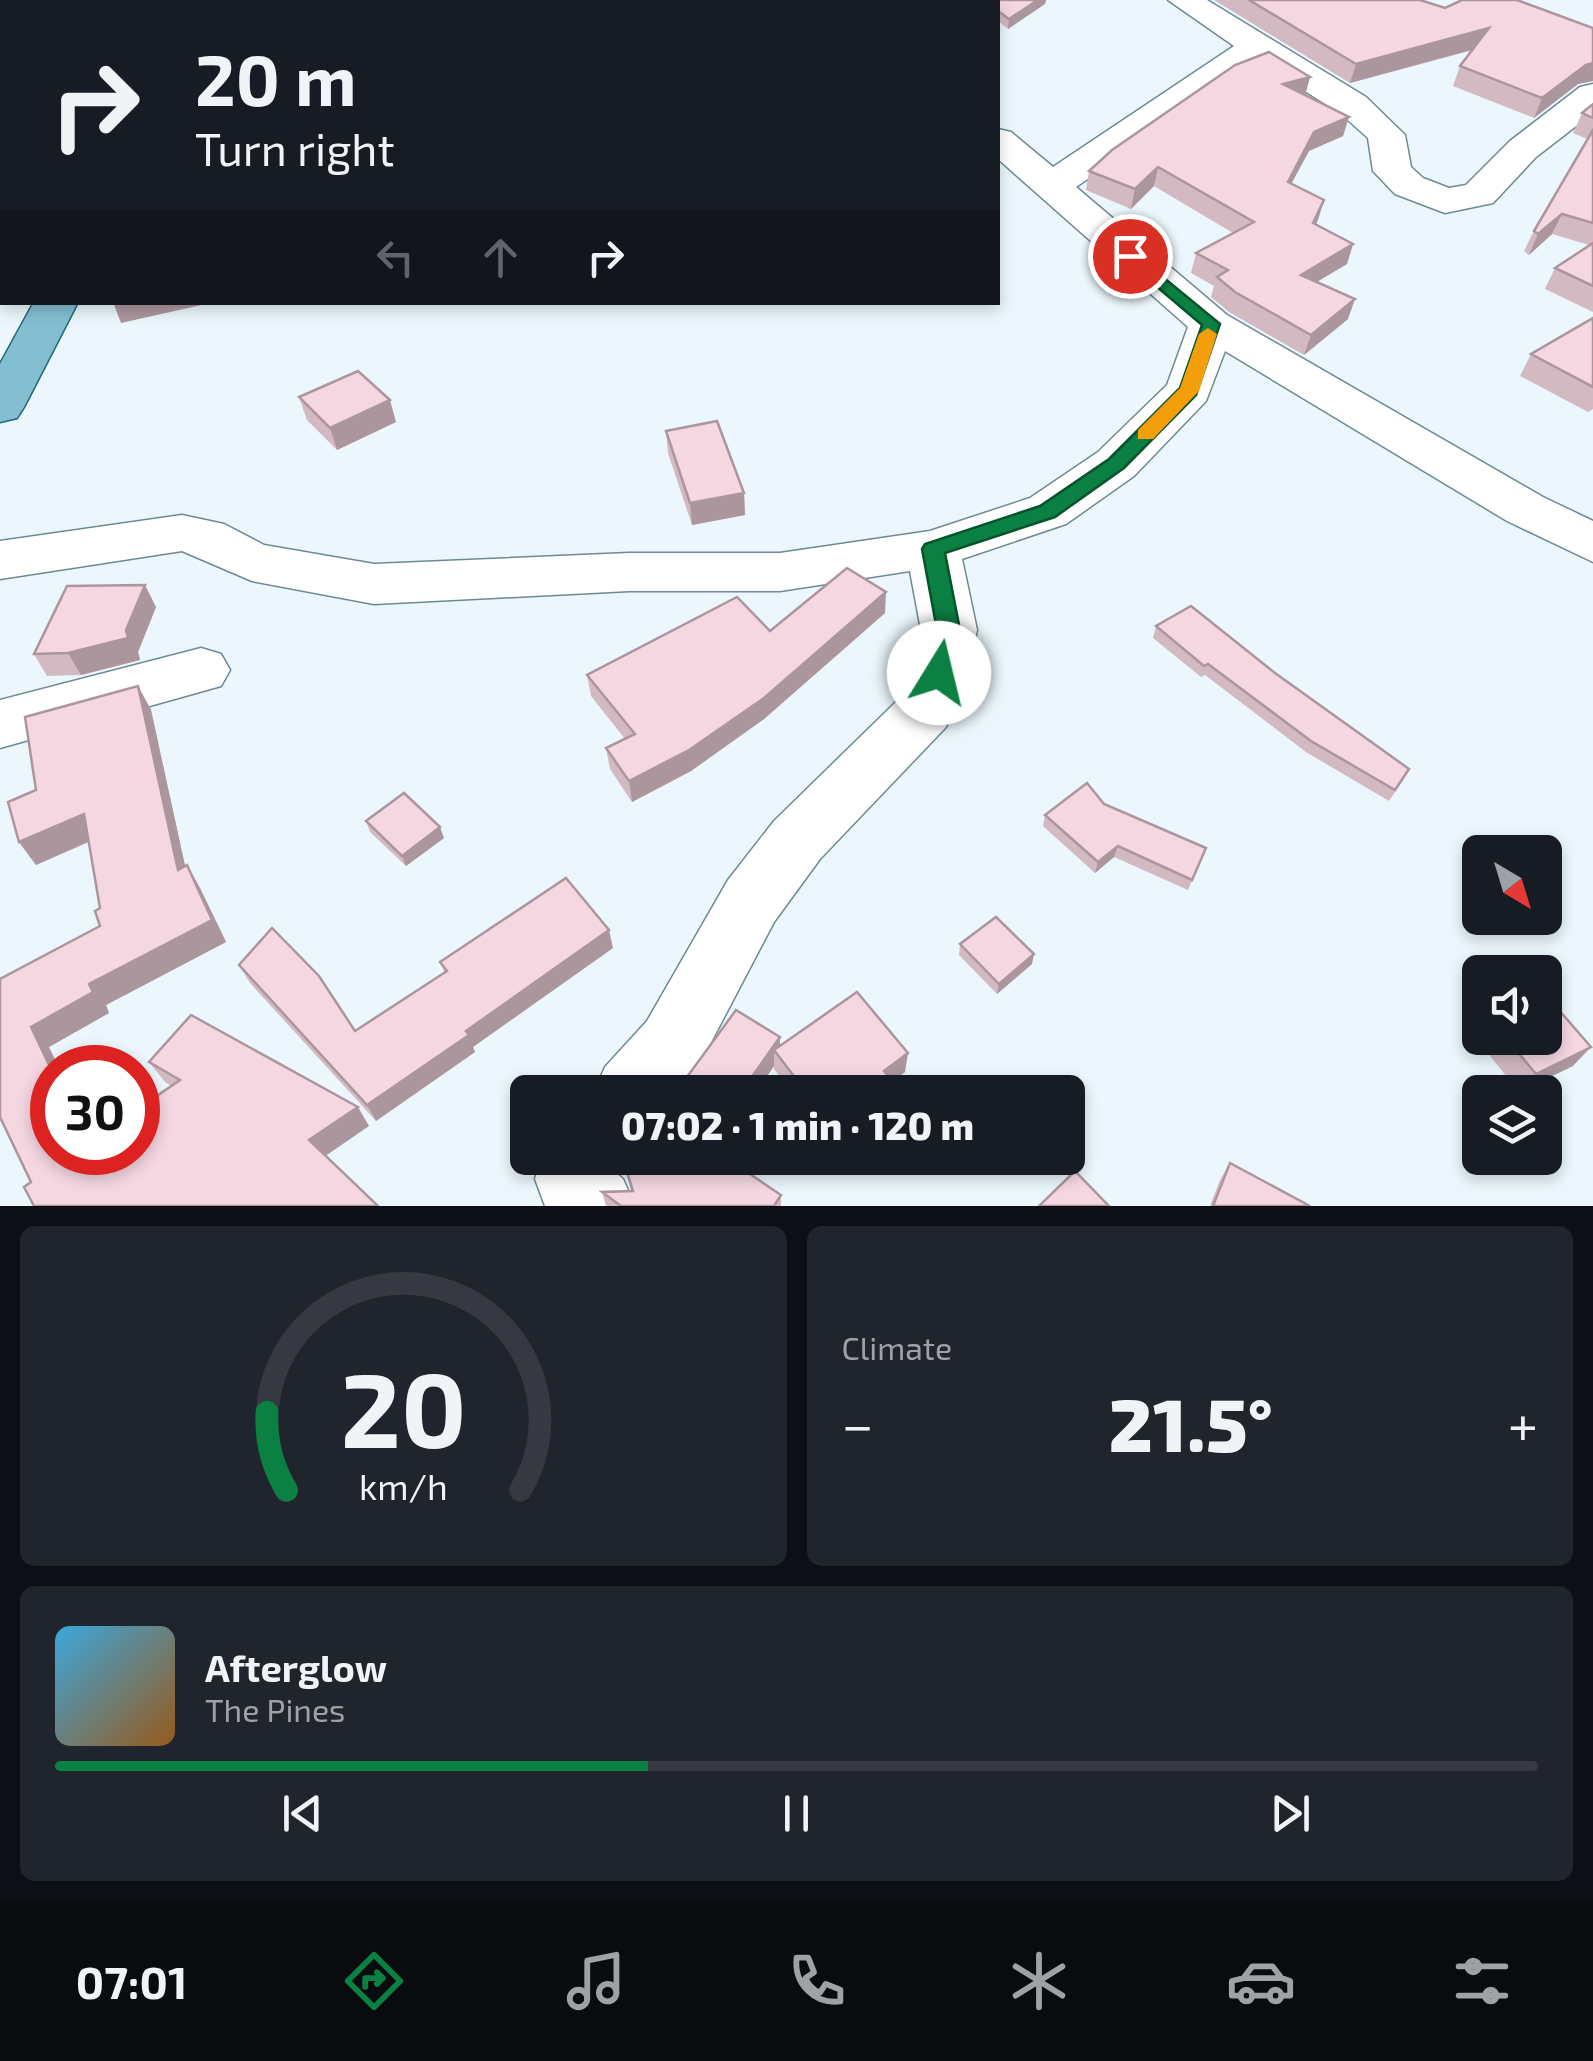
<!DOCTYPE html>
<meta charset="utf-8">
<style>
:root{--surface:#171b24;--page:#20242c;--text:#f1f3f6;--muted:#9ea1a6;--line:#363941;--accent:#0b8043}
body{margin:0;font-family:"Exo 2",sans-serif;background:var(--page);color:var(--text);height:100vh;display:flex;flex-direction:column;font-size:38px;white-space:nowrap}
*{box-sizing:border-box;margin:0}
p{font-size:32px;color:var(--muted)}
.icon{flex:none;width:55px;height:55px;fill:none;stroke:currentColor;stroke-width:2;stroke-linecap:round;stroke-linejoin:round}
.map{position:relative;height:1206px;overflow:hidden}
.drawer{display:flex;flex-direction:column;gap:20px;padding:20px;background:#0d0f14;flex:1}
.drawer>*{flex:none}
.guide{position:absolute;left:0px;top:0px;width:1000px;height:305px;box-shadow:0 5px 15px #0003;background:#171b24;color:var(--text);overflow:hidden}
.needle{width:65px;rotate:142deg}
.tools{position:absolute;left:1462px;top:835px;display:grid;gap:20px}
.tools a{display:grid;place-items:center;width:100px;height:100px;border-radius:15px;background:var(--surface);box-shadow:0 5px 15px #0003;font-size:50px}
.speed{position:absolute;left:30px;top:1045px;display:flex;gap:20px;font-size:50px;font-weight:700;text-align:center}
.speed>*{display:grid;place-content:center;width:130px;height:130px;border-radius:50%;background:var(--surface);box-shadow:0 5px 15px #0003;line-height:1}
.speed .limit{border:15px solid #d22;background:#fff;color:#111}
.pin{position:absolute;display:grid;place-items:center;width:85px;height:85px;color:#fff;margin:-42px;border:5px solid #fff;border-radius:50%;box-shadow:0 2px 10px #0007}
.me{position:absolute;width:110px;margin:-55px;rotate:9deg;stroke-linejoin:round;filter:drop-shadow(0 0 8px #0008)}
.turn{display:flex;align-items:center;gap:35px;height:210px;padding:0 30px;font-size:45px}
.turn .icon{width:130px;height:130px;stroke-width:2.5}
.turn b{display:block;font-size:70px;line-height:85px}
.lanes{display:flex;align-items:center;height:95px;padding:0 30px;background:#0003;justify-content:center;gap:50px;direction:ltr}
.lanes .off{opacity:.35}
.big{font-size:75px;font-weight:800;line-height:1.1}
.drawer .card{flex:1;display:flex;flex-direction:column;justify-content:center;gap:15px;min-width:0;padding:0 35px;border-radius:15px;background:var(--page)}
.drawer .dial{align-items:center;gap:0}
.dial svg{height:260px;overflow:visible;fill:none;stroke:var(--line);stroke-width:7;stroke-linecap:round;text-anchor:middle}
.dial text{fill:var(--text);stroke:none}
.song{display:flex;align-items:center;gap:30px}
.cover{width:120px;height:120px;border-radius:15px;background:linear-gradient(135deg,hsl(200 70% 55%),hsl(30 70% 35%))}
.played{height:10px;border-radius:5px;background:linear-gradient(90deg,var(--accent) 40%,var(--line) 40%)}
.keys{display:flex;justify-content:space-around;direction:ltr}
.heat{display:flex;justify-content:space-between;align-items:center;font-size:55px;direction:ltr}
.drawer .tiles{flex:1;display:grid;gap:20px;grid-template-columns:1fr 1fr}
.card:last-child{grid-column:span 2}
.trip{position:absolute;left:510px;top:1075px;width:575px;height:100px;border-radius:15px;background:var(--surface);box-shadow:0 5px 15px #0003;font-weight:800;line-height:100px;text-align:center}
.tabs{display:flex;height:160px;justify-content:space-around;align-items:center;background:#090b0e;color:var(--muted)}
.tabs .icon{width:70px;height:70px}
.tabs .current{color:var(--accent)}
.tabs b{font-size:45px;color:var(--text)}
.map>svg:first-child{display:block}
</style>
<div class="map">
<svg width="1593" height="1206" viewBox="0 0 1593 1206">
<rect width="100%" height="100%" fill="#ebf7fc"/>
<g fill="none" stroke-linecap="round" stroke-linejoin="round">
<g stroke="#6d8a94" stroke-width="3">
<g id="minor">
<path d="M845,0H878L879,2H846Z"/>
<path d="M1168,0H1207L1366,97L1405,135L1411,167L1423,178L1449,188L1466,185L1510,141L1580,87L1593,84V113L1536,157L1493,203L1445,213L1395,194L1373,171L1368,138L1340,113L1257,61L1076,187L1227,315L1543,497L1593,521V562L1507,521L1225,351L1206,401L1134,476L1066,524L962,559L977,630L968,673L946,727L820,859L774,922L697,1069L678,1092H594L605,1067L647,1021L728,880L774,821L900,698L921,630L910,571L780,591H629L374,604L252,581L182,551L0,579V541L182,515L224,524L264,545L374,564L629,553H780L930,531L1030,498L1098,452L1167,385L1188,327L998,159V129L1011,132L1053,167L1234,46Z"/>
<path d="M201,648L221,654L230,670L221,686L0,748V700Z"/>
<path d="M541,1158H618L613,1170L623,1179L635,1206H545L535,1179Z"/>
</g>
</g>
<g stroke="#22677b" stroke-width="3">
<path id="major" d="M34,302H78L24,407L17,418L0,422V364Z"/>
</g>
<use href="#minor" fill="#fff" fill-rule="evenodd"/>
<use href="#major" fill="#83bfd1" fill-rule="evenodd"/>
</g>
<g fill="#d3b9c2">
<path d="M403,0H608L606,2H407Z"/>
<path d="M971,0H1046L1045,4L1008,29L998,21V2H974Z"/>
<path d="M1214,0H1420L1445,8L1593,28V81L1578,84L1534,118L1453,86L1460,66L1473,50L1350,83Z"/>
<path d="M1310,77L1305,95L1349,117L1343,136L1309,151L1291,184L1324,200L1316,224L1353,244L1347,264L1316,282L1348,319L1304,355L1229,312L1211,297L1214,286L1191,273L1196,253L1233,233L1154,186L1131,209L1086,190L1089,171Z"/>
<path d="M1593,104V312L1545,289L1555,268L1589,245L1552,234L1529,255L1524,251L1534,231L1587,139L1573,133L1582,113Z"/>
<path d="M1593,318V409L1588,412L1520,376L1531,354Z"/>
<path d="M299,397L396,422L337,450L307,420Z"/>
<path d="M666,431L744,493L745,515L692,525L668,453Z"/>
<path d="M156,607L138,652L140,660L81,675L47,676L34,654Z"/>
<path d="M885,613L764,719L691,771L632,802L610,769L606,748L625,739L591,696L587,675L770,631Z"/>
<path d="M1156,626L1275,673L1403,780L1389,801L1306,752L1205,675L1201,677L1153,638Z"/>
<path d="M138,686L151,710L185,866L187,865L200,888L226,942L106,1005L109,1013L49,1047L52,1152H138L171,1086L165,1082L149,1062L369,1126L31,1182L0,1117L100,926V908L89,842L36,865L19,842L36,790Z"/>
<path d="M1104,804L1206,848L1188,890L1114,857L1095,873L1043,826L1045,815Z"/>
<path d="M366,821L444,838L406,866L370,832Z"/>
<path d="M960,944L1032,964L997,994L959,955Z"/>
<path d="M613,948L473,1047L475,1052L376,1121L250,983L239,965L355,1031L445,973L440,962Z"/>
<path d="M1480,1000V1038H1545L1573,1066L1519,1092L1462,1021L1476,1002Z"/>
<path d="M780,1046L905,1072L892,1082L901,1092H792L774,1069V1066L756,1092H676Z"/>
<path d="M842,1158H870L852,1171Z"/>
<path d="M624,1163L781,1195V1206H606L602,1192L631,1191Z"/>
<path d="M1230,1163L1310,1206H1210L1220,1180Z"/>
</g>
<g fill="#ac969e">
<path d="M1038,0H1046L1045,4L1008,29L1009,19Z"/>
<path d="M1489,28L1482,47L1350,83L1356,64Z"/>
<path d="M1593,63V81L1578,84L1534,118L1542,98L1586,65Z"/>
<path d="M1310,77L1305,96L1283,84Z"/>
<path d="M1349,117L1343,136L1309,151L1282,201L1288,182L1314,132Z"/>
<path d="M1158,167L1154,186L1131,209L1135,189Z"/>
<path d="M1324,200L1318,220L1306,243L1313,223Z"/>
<path d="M1562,214L1552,234L1529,255L1538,234Z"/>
<path d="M1353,244L1347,264L1295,295L1301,275Z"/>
<path d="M1355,299L1348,319L1304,355L1311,335Z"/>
<path d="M113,302H215L121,323Z"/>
<path d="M390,400L396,422L337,450L330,428Z"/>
<path d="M744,493L745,515L692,525L690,503Z"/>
<path d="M145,585L156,607L138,652L140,660L81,675L68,653L126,630Z"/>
<path d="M886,592L885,613L764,719L691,771L632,802L629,781Z"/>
<path d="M138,686L151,710L191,893L178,870Z"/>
<path d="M84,814L99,837L36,865L19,842Z"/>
<path d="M440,827L444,838L406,866L402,856Z"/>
<path d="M1118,846L1114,857L1095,873L1098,862Z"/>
<path d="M187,865L200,888L226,942L106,1005L109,1013L49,1047L59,1068H52V1071L31,1027L89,984Z"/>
<path d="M609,930L613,948L473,1047L475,1052L376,1121L367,1105L466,1031Z"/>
<path d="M1034,954L1032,964L997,994L999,984Z"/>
<path d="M780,1037V1058L774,1050V1066L756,1092H741Z"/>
<path d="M1591,1047L1573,1066L1519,1092L1536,1074Z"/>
<path d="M908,1053L905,1072L882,1089L884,1071Z"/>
<path d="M358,1107L369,1126L321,1159L309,1140Z"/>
<path d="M853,1158H870L852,1171Z"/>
</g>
<g fill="#f5d7e2" stroke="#ac969e" stroke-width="2.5">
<path d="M32,0H135L134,2H31Z"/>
<path d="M234,0H298L295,2H237Z"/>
<path d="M428,0H597L596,2H433Z"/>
<path d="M984,0H1038L1009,19L998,11V2H988Z"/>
<path d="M1249,0H1420L1445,8L1462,0H1517L1593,28V63L1586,65L1542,98L1460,66L1489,28L1356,64Z"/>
<path d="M1269,52L1310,77L1283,84L1349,117L1314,132L1288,182L1324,200L1313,223L1353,244L1301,275L1355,299L1311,335L1235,292L1217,277L1228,270L1196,253L1254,222L1158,167L1135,189L1089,171L1112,150L1235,65Z"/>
<path d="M1593,104V118L1582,113Z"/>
<path d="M1593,130V223L1562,214L1538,234L1534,231Z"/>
<path d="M1593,243V286L1555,268Z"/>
<path d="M1593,318V387L1531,354Z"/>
<path d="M358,371L390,400L330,428L299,397Z"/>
<path d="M717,421L744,493L690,503L666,431Z"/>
<path d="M847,568L886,592L764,698L689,750L629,781L606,748L635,734L587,675L737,597L770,631Z"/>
<path d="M145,585L126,630L128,638L68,653L34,654L67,586Z"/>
<path d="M1191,606L1275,673L1409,769L1395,790L1311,741L1208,664L1204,666L1156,626Z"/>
<path d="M138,686L178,870L187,865L212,920L89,984L93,992L31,1027L52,1071V1152H138V1109L180,1080L149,1062L191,1015L358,1107L309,1140L378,1206H34L24,1187L31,1182L0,1117V979L100,926L95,911L100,908L84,814L19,842L8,802L36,790L25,717Z"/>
<path d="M1087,783L1104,804L1206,848L1192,880L1118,846L1098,862L1045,815Z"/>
<path d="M404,793L440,827L402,856L366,821Z"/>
<path d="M566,878L609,930L466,1031L469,1035L367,1105L239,965L272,928L319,976L355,1031L447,971L440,962Z"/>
<path d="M996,917L1034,954L999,984L960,944Z"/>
<path d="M857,992L908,1053L884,1071L901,1092H806L774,1050Z"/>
<path d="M1545,994L1591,1047L1536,1074L1506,1038H1545Z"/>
<path d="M736,1010L780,1037L741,1092H676Z"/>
<path d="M628,1158H726L781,1195L774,1206H621L602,1192L633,1191L624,1163Z"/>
<path d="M1230,1163L1310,1206H1213Z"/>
<path d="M1075,1171L1109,1206H1039Z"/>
</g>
<path fill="#0b8043" stroke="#07532c" stroke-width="2.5" d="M1130,250L1220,324L1196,395L1124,468L1055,517L945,553L960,630L948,679H931L927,673L937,630L922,549L925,544L1040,506L1109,459L1180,388L1202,325L1124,259L1122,256Z"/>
<path fill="#f59e0b" d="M1208,328L1217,334L1199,391L1153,439H1138V430L1180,388L1199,334Z"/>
</svg>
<div class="tools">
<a><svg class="needle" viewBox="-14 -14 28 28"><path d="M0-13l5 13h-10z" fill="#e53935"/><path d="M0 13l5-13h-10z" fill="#9ea1a6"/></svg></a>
<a><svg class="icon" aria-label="sound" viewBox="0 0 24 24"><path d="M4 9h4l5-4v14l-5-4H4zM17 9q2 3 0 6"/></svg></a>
<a><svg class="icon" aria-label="layers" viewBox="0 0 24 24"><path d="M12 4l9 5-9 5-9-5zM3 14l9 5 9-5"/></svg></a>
</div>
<div class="speed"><div class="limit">30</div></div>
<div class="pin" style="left:1130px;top:256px;background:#d93025"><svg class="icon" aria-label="arrive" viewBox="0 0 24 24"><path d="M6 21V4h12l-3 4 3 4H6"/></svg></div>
<svg class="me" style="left:939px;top:673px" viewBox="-20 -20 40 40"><circle r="19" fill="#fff"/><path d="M0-13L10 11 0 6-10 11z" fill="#0b8043"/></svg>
<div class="trip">07:02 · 1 min · 120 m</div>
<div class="guide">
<div class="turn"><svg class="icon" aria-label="right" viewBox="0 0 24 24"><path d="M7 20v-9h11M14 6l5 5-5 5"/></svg><div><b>20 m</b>Turn right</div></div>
<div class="lanes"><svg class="icon off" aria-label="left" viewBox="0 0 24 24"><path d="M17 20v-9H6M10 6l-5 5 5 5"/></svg><svg class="icon off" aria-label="ahead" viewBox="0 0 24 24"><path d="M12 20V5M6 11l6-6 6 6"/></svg><svg class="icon" aria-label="right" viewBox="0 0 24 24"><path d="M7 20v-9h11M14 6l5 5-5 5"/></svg></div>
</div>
</div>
<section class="drawer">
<div class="tiles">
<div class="card dial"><svg viewBox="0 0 100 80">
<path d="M14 69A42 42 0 1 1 86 69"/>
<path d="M14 69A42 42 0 0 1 8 45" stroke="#0b8043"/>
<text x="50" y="56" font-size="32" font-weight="700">20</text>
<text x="50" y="72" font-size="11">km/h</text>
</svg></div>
<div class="card"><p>Climate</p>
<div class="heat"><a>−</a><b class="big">21.5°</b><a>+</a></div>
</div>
<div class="card">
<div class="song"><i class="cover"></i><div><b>Afterglow</b><p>The Pines</p></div></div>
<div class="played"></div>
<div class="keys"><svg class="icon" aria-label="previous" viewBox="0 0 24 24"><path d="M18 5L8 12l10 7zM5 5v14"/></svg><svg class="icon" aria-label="pause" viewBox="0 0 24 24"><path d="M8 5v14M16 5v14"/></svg><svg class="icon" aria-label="next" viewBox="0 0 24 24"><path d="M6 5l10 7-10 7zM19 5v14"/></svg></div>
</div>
</div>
</section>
<nav class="tabs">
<b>07:01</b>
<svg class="icon current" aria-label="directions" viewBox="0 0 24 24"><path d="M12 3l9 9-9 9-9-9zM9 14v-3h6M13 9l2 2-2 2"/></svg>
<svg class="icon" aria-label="music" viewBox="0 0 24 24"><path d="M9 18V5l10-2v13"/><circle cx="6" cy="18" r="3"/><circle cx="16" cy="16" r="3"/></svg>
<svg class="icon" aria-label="phone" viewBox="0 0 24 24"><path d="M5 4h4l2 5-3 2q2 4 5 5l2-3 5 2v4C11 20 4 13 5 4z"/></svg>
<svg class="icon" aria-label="climate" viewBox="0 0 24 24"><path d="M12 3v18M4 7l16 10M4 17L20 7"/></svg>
<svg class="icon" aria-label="car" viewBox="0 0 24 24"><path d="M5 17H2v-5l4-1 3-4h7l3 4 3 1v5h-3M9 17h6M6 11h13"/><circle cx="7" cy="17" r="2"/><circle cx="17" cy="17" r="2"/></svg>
<svg class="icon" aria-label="filters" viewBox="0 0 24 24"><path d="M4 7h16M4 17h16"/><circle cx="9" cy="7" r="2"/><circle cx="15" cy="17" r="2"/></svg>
</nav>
